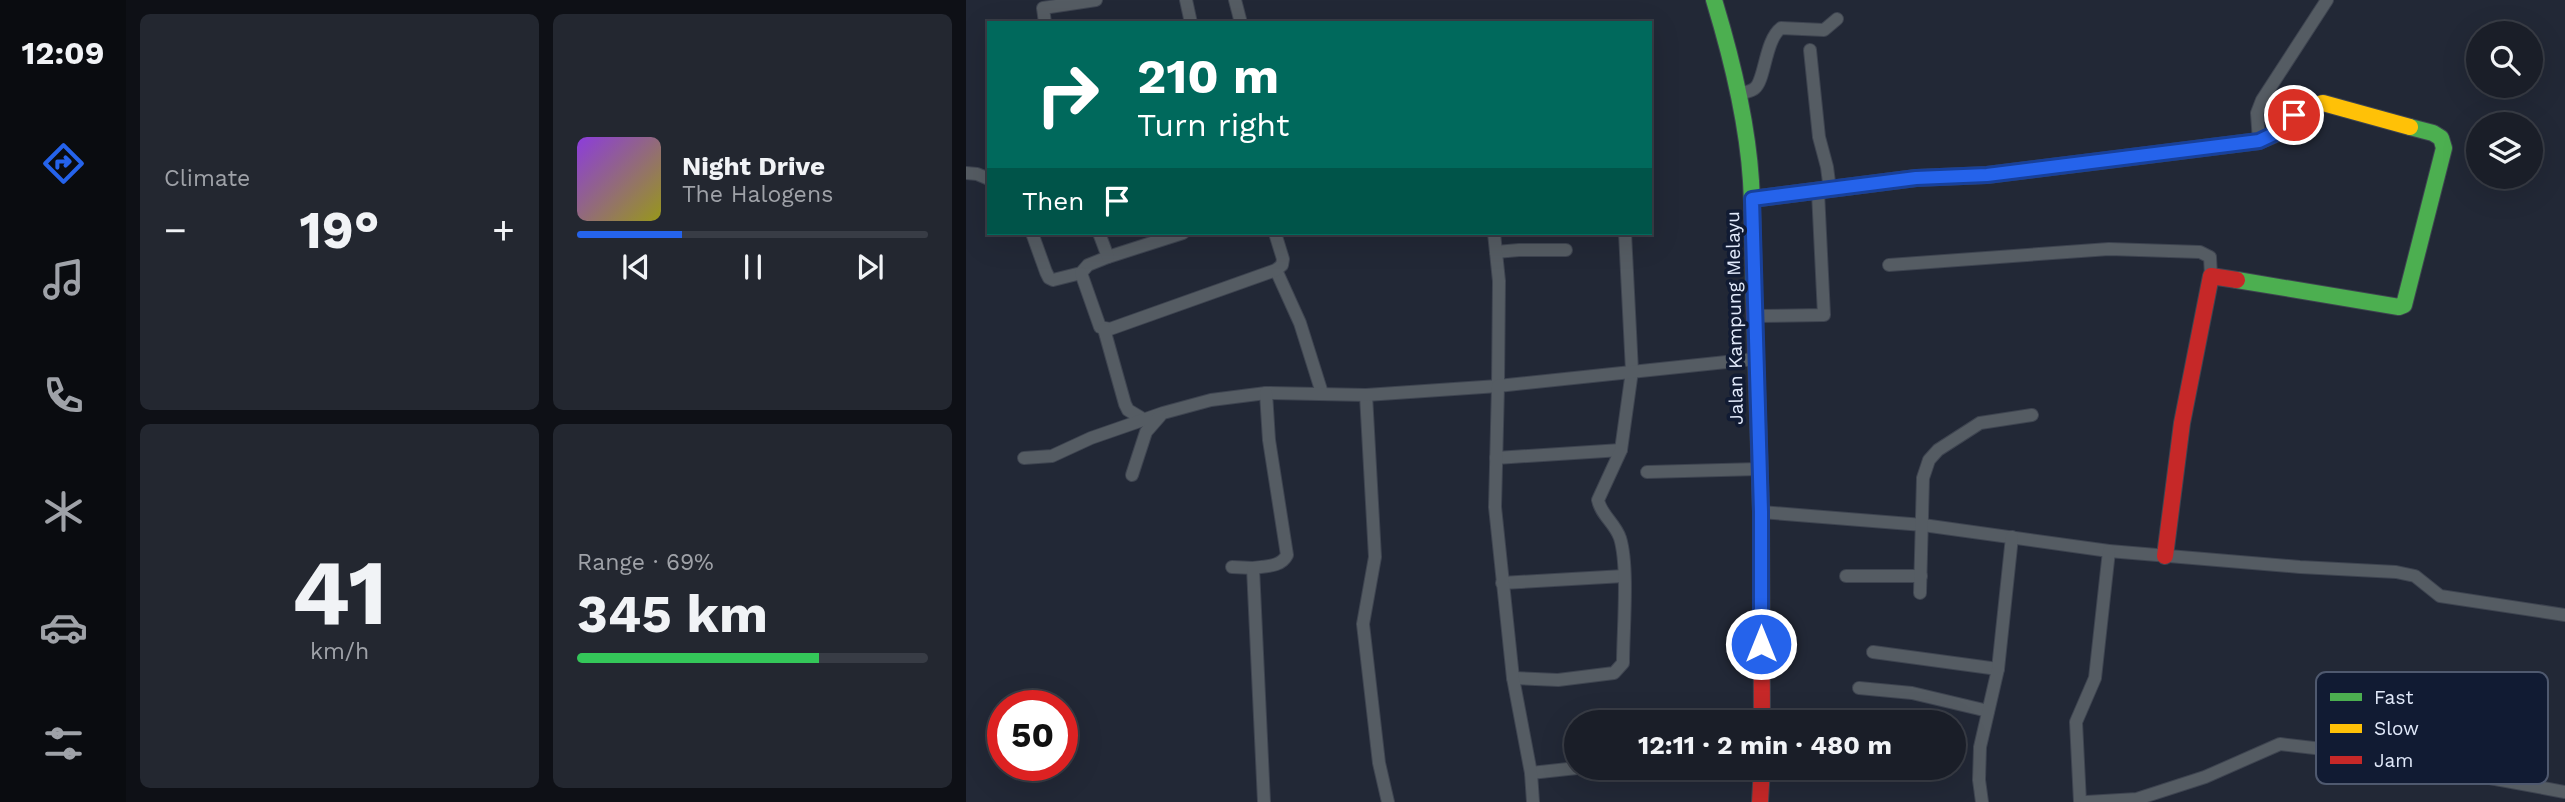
<!DOCTYPE html>
<meta charset="utf-8">
<style>
:root{--surface:#1a1e28;--page:#232730;--text:#f1f3f6;--muted:#9fa2a8;--line:#383c45;--accent:#2563eb}
body{margin:0;font-family:"Work Sans",sans-serif;background:var(--page);color:var(--text);height:100vh;display:flex;flex-direction:column;font-size:26px;white-space:nowrap}
*{box-sizing:border-box;margin:0}
p{font-size:23px;color:var(--muted)}
.icon{flex:none;width:38px;height:38px;fill:none;stroke:currentColor;stroke-width:2;stroke-linecap:round;stroke-linejoin:round}
.map{position:relative;flex:1;overflow:hidden}
.sheet{display:flex;flex-direction:column;gap:14px;padding:14px;background:#0e1016;width:840px}
.sheet>*{flex:none}
.banner{position:absolute;left:21px;top:21px;width:665px;height:214px;border-radius:0px;box-shadow:0 7px 28px #0002,0 0 0 2px var(--line);background:#00695c;color:#fff;overflow:hidden}
.fabs{position:absolute;left:1500px;top:21px;display:grid;gap:14px}
.fabs a{display:grid;place-items:center;width:77px;height:77px;border-radius:50%;background:var(--surface);box-shadow:0 7px 28px #0002,0 0 0 2px var(--line);font-size:35px}
.speed{position:absolute;left:21px;top:690px;display:flex;gap:14px;font-size:35px;font-weight:700;text-align:center}
.speed>*{display:grid;place-content:center;width:91px;height:91px;border-radius:50%;background:var(--surface);box-shadow:0 7px 28px #0002,0 0 0 2px var(--line);line-height:1}
.speed .limit{border:10px solid #d22;background:#fff;color:#111}
.pin{position:absolute;display:grid;place-items:center;width:60px;height:60px;color:#fff;margin:-30px;border:4px solid #fff;border-radius:50%;box-shadow:0 2px 7px #0007}
.me{position:absolute;width:77px;margin:-38px;rotate:0deg;stroke-linejoin:round;filter:drop-shadow(0 0 5px #0008)}
.turn{display:flex;align-items:center;gap:24px;height:147px;padding:0 35px;font-size:32px}
.turn .icon{width:91px;height:91px;stroke-width:2.5}
.turn b{display:block;font-size:49px;line-height:60px}
.then{display:flex;align-items:center;height:66px;padding:0 35px;background:#0003;gap:14px;font-size:26px}
.big{font-size:52px;font-weight:700;line-height:1.1}
.sheet .widget{flex:1;display:flex;flex-direction:column;justify-content:center;gap:10px;min-width:0;padding:0 24px;border-radius:10px;background:var(--page)}
.sheet .dial{align-items:center;gap:0}
.dial b{font-size:91px;line-height:1}
.song{display:flex;align-items:center;gap:21px}
.cover{width:84px;height:84px;border-radius:10px;background:linear-gradient(135deg,hsl(270 70% 55%),hsl(60 70% 35%))}
.played{height:7px;border-radius:4px;background:linear-gradient(90deg,var(--accent) 30%,var(--line) 30%)}
.keys{display:flex;justify-content:space-around;direction:ltr}
.heat{display:flex;justify-content:space-between;align-items:center;font-size:38px;direction:ltr}
.charge{height:10px;border-radius:5px;background:linear-gradient(90deg,#34c759 69%,var(--line) 0)}
.sheet .tiles{flex:1;display:grid;gap:14px;grid-template-columns:repeat(2,1fr)}
.trip{position:absolute;left:598px;top:710px;width:402px;height:70px;border-radius:35px;background:var(--surface);box-shadow:0 7px 28px #0002,0 0 0 2px var(--line);font-weight:700;line-height:70px;text-align:center}
main{display:flex;flex:1;min-height:0}
.tabs{display:flex;flex-direction:column;width:126px;justify-content:space-around;align-items:center;background:#0a0c10;color:var(--muted)}
.tabs .icon{width:49px;height:49px}
.tabs .active{color:var(--accent)}
.tabs b{font-size:32px;color:var(--text)}
.map>svg:first-child{display:block}
</style>
<main>
<nav class="tabs">
<b>12:09</b>
<svg class="icon active" aria-label="directions" viewBox="0 0 24 24"><path d="M12 3l9 9-9 9-9-9zM9 14v-3h6M13 9l2 2-2 2"/></svg>
<svg class="icon" aria-label="music" viewBox="0 0 24 24"><path d="M9 18V5l10-2v13"/><circle cx="6" cy="18" r="3"/><circle cx="16" cy="16" r="3"/></svg>
<svg class="icon" aria-label="phone" viewBox="0 0 24 24"><path d="M5 4h4l2 5-3 2q2 4 5 5l2-3 5 2v4C11 20 4 13 5 4z"/></svg>
<svg class="icon" aria-label="climate" viewBox="0 0 24 24"><path d="M12 3v18M4 7l16 10M4 17L20 7"/></svg>
<svg class="icon" aria-label="car" viewBox="0 0 24 24"><path d="M5 17H2v-5l4-1 3-4h7l3 4 3 1v5h-3M9 17h6M6 11h13"/><circle cx="7" cy="17" r="2"/><circle cx="17" cy="17" r="2"/></svg>
<svg class="icon" aria-label="filters" viewBox="0 0 24 24"><path d="M4 7h16M4 17h16"/><circle cx="9" cy="7" r="2"/><circle cx="15" cy="17" r="2"/></svg>
</nav>
<section class="sheet">
<div class="tiles">
<div class="widget"><p>Climate</p>
<div class="heat"><a>−</a><b class="big">19°</b><a>+</a></div>
</div>
<div class="widget">
<div class="song"><i class="cover"></i><div><b>Night Drive</b><p>The Halogens</p></div></div>
<div class="played"></div>
<div class="keys"><svg class="icon" aria-label="previous" viewBox="0 0 24 24"><path d="M18 5L8 12l10 7zM5 5v14"/></svg><svg class="icon" aria-label="pause" viewBox="0 0 24 24"><path d="M8 5v14M16 5v14"/></svg><svg class="icon" aria-label="next" viewBox="0 0 24 24"><path d="M6 5l10 7-10 7zM19 5v14"/></svg></div>
</div>
<div class="widget dial"><b>41</b><p>km/h</p></div>
<div class="widget"><p>Range · 69%</p><b class="big">345 km</b><div class="charge"></div></div>
</div>
</section>
<div class="map">
<svg width="1599" height="802" viewBox="0 0 1599 802">
<rect width="100%" height="100%" fill="#222836"/>
<g fill="none" stroke-linecap="round" stroke-linejoin="round">
<g stroke="#3e4450" stroke-width="14">
<g id="street">
<path d="M220,0L225,23"/>
<path d="M269,0L275,23"/>
<path d="M79,23L77,8L130,0"/>
<path d="M844,50L853,137L861,167L864,190"/>
<path d="M773,94C778,92 785,92 789,88C799,80 799,40 815,28L858,30L871,19"/>
<path d="M1293,141L1291,113L1296,100L1361,0"/>
<path d="M0,173L11,174L23,179"/>
<path d="M66,233L80,272L83,278L87,280L115,273L122,265L142,257L217,233"/>
<path d="M133,233L142,257"/>
<path d="M530,252L553,250H600"/>
<path d="M923,265L1143,249L1234,252L1244,257L1245,276"/>
<path d="M310,270L334,323L356,393"/>
<path d="M115,273L134,327L144,329L310,270L316,265L317,259L309,233"/>
<path d="M789,316L858,315L852,192"/>
<path d="M138,329L159,404L162,410L177,419"/>
<path d="M400,395L409,557L397,624L413,763L422,802"/>
<path d="M58,458L86,456L125,438L197,413L245,400L300,393L400,395L532,386L533,281L528,233"/>
<path d="M530,458L655,450"/>
<path d="M681,472L793,469"/>
<path d="M166,475L180,432L194,416"/>
<path d="M795,512L957,525L1143,551L1334,567L1430,572L1449,576L1474,596L1599,615"/>
<path d="M266,567L287,568"/>
<path d="M880,576H955"/>
<path d="M536,583L658,576"/>
<path d="M954,593L957,478L963,460L972,450L1014,423L1066,415"/>
<path d="M907,652L1032,669"/>
<path d="M547,678L592,680L648,673L657,663C657,631 663,567 654,538C649,523 635,515 632,500L655,450L666,371L659,233"/>
<path d="M893,688L946,693L1022,711"/>
<path d="M565,773L611,768"/>
<path d="M298,802L287,568C300,566 315,567 321,555L303,440L300,393"/>
<path d="M567,802L565,773L547,678L529,507L532,386L789,359"/>
<path d="M1016,802L1013,780L1014,747L1032,669L1046,537"/>
<path d="M1114,802L1110,722L1129,678L1143,551"/>
<path d="M1120,802L1171,799L1239,777L1314,744L1426,757L1475,769L1599,792"/>
</g>
</g>
<g stroke="#3e4450" stroke-width="18">
<g id="fast">
<path d="M748,0C766,59 781,119 785,181C787,218 787,257 788,295"/>
<path d="M1271,280L1433,307L1438,305L1478,148L1475,138L1467,133L1444,127"/>
</g>
</g>
<g stroke="#3e4450" stroke-width="18">
<path id="slow" d="M1134,161L1293,141L1312,133L1337,109L1357,103L1444,127"/>
</g>
<g stroke="#3e4450" stroke-width="18">
<g id="jam">
<path d="M786,199L950,178L1021,175L1134,161"/>
<path d="M788,295L795,512L796,723"/>
<path d="M1199,556L1216,423L1245,276L1271,280"/>
<path d="M794,802L796,768"/>
</g>
</g>
<use href="#street" stroke="#555c63" stroke-width="12"/>
<use href="#fast" stroke="#4caf50" stroke-width="16"/>
<use href="#slow" stroke="#ffc107" stroke-width="16"/>
<use href="#jam" stroke="#c62828" stroke-width="16"/>
</g>
<g fill="none" stroke-linecap="round" stroke-linejoin="round">
<g stroke="#184099" stroke-width="18">
<path id="route" d="M795,644V512L786,199L950,178L1021,175L1293,141L1314,131L1328,115"/>
</g>
<use href="#route" stroke="#2563eb" stroke-width="12"/>
</g>
<g text-anchor="middle" stroke-width="7" stroke-linejoin="round" paint-order="stroke">
<g font-size="19" fill="#e1e9fa" stroke="#111b33">
<text transform="translate(768 318) rotate(-91)" y="7">Jalan Kampung Melayu</text>
</g>
</g>
<rect x="1350" y="672" width="232" height="112" rx="10" fill="#111b33" stroke="#4f596f" stroke-width="2"/>
<rect x="1364" y="693" width="32" height="8" fill="#4caf50"/>
<rect x="1364" y="724" width="32" height="9" fill="#ffc107"/>
<rect x="1364" y="756" width="32" height="8" fill="#c62828"/>
<g font-size="19" fill="#e1e9fa">
<text x="1408" y="704">Fast</text>
<text x="1408" y="735">Slow</text>
<text x="1408" y="767">Jam</text>
</g>
</svg>
<div class="fabs">
<a><svg class="icon" aria-label="search" viewBox="0 0 24 24"><circle cx="10" cy="10" r="6"/><path d="M15 15l6 6"/></svg></a>
<a><svg class="icon" aria-label="layers" viewBox="0 0 24 24"><path d="M12 4l9 5-9 5-9-5zM3 14l9 5 9-5"/></svg></a>
</div>
<div class="speed"><div class="limit">50</div></div>
<div class="pin" style="left:1328px;top:115px;background:#d93025"><svg class="icon" aria-label="arrive" viewBox="0 0 24 24"><path d="M6 21V4h12l-3 4 3 4H6"/></svg></div>
<svg class="me" style="left:795px;top:644px" viewBox="-20 -20 40 40"><circle r="17" fill="#2563eb" stroke="#fff" stroke-width="3"/><path d="M0-11L8 9 0 5-8 9z" fill="#fff"/></svg>
<div class="trip">12:11 · 2 min · 480 m</div>
<div class="banner">
<div class="turn"><svg class="icon" aria-label="right" viewBox="0 0 24 24"><path d="M7 20v-9h11M14 6l5 5-5 5"/></svg><div><b>210 m</b>Turn right</div></div>
<div class="then">Then<svg class="icon" aria-label="arrive" viewBox="0 0 24 24"><path d="M6 21V4h12l-3 4 3 4H6"/></svg></div>
</div>
</div>
</main>
